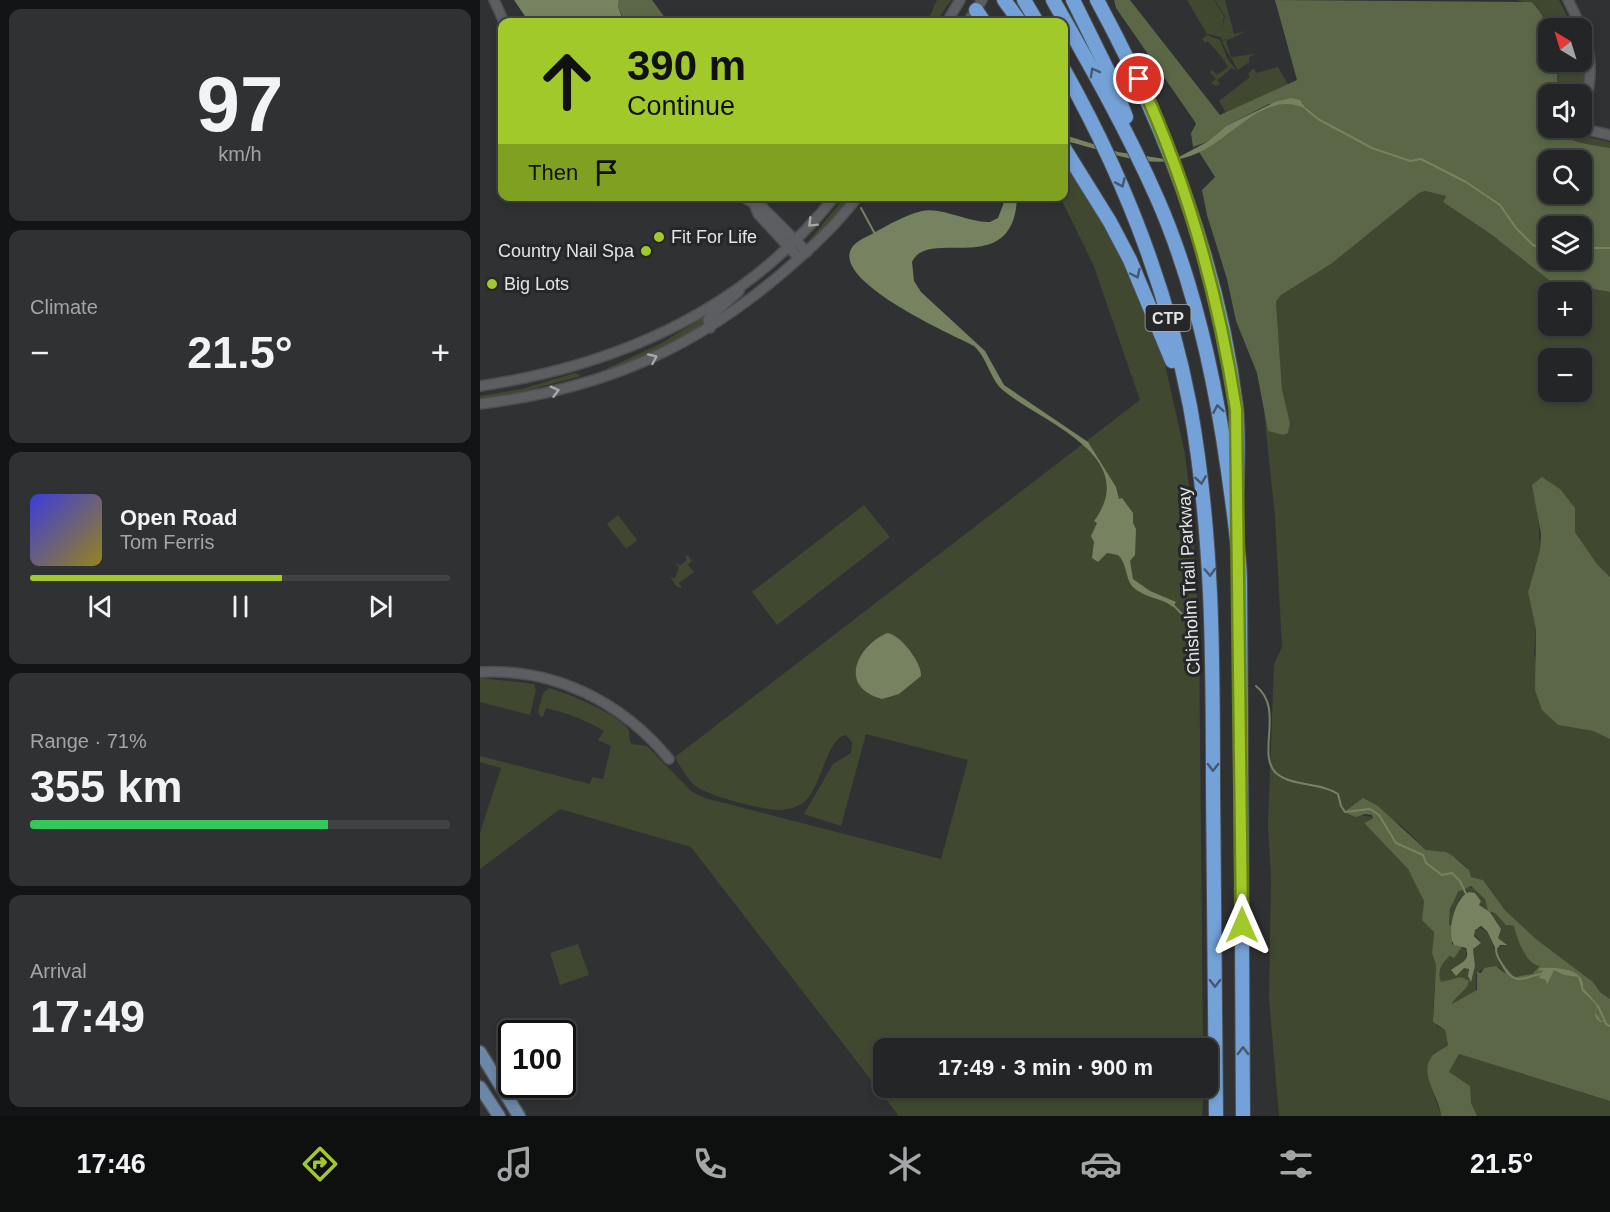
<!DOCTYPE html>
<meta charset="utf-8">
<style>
:root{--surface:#232526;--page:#2f3132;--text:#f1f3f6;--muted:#a3a5a7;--line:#404243;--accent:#a1c92a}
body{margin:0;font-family:Arial,sans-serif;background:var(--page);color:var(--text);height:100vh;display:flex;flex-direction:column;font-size:22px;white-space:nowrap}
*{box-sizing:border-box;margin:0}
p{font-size:20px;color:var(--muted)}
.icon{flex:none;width:33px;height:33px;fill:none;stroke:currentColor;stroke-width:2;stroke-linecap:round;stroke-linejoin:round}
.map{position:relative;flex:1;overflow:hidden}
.details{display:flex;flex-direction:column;gap:9px;padding:9px;background:#131415;width:480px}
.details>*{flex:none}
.guide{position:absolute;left:18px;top:18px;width:570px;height:183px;border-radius:12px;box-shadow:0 3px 9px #0003,0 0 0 2px var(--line);background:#a1c92a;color:#111;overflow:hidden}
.needle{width:39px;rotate:322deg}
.controls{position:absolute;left:1058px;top:18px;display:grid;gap:12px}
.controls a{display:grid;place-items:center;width:54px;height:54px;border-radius:12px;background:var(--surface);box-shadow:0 3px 9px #0003,0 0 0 2px var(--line);font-size:30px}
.speed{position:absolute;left:18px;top:1020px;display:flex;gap:12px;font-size:30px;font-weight:700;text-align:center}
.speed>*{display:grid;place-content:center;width:78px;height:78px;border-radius:50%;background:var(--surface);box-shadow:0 3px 9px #0003,0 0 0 2px var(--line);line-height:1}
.speed .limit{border:3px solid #111;border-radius:9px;background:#fff;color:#111}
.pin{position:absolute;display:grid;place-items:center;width:51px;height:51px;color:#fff;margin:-26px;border:3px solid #fff;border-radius:50%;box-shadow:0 2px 6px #0007}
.me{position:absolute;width:66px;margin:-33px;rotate:0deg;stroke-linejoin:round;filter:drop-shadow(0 0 4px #0008)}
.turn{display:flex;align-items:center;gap:21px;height:126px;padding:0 30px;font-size:27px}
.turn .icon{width:78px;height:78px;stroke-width:2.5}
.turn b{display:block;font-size:42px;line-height:51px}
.then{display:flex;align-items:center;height:57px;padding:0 30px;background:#0003;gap:12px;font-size:22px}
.big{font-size:45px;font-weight:700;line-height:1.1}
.details .tile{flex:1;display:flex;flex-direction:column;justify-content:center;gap:9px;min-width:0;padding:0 21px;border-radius:12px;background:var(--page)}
.details .dial{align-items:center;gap:0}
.dial b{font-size:78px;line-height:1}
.song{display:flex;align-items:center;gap:18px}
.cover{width:72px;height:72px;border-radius:9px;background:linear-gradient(135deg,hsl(240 70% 55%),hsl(50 70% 35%))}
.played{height:6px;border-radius:3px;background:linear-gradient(90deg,var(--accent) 60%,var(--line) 60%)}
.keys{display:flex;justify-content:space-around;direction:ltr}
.heat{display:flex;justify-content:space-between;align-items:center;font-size:33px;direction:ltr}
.charge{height:9px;border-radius:4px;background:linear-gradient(90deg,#34c759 71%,var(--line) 0)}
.trip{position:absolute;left:393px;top:1038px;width:345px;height:60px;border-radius:12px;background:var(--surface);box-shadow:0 3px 9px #0003,0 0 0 2px var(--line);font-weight:700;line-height:60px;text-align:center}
.tab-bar{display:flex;height:96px;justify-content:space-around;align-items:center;background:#0e0f0f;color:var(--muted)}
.tab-bar .icon{width:42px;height:42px}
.tab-bar .on{color:var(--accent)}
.tab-bar b{font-size:27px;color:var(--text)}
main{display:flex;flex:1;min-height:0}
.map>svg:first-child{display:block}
</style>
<main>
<section class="details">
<div class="tile dial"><b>97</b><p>km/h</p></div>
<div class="tile"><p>Climate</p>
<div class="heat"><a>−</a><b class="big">21.5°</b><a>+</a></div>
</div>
<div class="tile">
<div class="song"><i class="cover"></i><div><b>Open Road</b><p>Tom Ferris</p></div></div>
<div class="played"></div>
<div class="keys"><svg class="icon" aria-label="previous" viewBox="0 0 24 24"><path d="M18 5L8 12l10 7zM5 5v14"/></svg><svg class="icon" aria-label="pause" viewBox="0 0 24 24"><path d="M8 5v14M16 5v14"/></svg><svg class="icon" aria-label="next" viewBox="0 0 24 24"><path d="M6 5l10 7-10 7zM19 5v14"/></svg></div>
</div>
<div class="tile"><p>Range · 71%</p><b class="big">355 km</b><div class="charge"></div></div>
<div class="tile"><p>Arrival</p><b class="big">17:49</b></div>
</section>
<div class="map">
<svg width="1130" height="1116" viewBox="0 0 1130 1116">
<rect width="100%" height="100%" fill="#2f3133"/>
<g fill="#404930" fill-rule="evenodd">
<path d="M457,0H471L456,22H447Z"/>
<path d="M707,0H734L744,16L741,33L745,16L735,0H745L754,34L767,31L746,41L751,57L776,54L769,57V62L758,70L742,42L750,37L742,41L741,37L727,34Z"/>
<path d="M1036,0H1079L1093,28H1068V33L1057,6Z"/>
<path d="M727,35L740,40L747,58L757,71L752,68L737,80L740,84L736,86L731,83L736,79L730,72L732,70L737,75L748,67L744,61L746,59L744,60L728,41L725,43L722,39Z"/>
<path d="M1101,49L1104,78L1101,95L1077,94V62H1101Z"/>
<path d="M798,67L808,84L746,113L739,101L770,77L768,74L774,68L776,73Z"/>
<path d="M1075,128H1086L1085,132L1130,142V148C1110,144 1089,144 1075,128Z"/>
<path d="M584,158L639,250L683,356L705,454L712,512L719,634L723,1048H404V1088H724L722,1116H419L211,847L80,809L0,869V833L21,768L0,762V756L110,784L112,777L123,779L131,746L118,740L124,731C106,720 87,713 66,708L63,717L60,716L58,712L63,693L69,688C84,692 144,716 149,731C150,736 148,739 152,744L167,746L212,792L225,798L461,859L488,760L386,734L361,826L324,814L353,764L371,753L372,742L366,735C346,738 342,788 323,803C317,807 309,809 301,810C284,810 225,796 213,784C206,777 200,766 195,757L660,400L613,264L580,197L584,196Z"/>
<path d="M945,191L966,196L963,202L1012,235L1070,281L1130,292V577L1117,564L1095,532V508L1058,514L1060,550L1048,592L1056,630L1054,654L1078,725L1113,731L1130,739V999L1120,992L1113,982L1056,939L1024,909L1003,880L991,877L987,867L973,856L946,850L923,827L884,799L880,815L893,817L884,823L928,869L940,890L944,901L943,912L954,932L952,952L956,965L953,1013L957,1026L965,1030L968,1045L954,1053L948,1075L961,1116H799L789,998L791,879L788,825L794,664L802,647L795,517L784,412L789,430L803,435L810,423L802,389L796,302L801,295L851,264L939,193ZM1068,292H1101V326H1068ZM1068,358H1101V392H1068Z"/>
<path d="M365,197H372L334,240L327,243Z"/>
<path d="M227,315L225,326L173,353L134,369H126L180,344Z"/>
<path d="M95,373L101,376L29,395L0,399V396L42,389Z"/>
<path d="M384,505L410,537L297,625L272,592Z"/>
<path d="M138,515L157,540L146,549L127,524Z"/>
<path d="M207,555L212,561L208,565L214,572L199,583L202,588L197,587L190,577L195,578L199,567L195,564L201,565L207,560L205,556Z"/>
<path d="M0,678L54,684L56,690L50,715L0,702Z"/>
<path d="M987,887L996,888L1005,899L1008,911L999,905L1001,900L995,893L980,898L974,911L973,926H969C970,911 971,893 987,887Z"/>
<path d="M1011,914H1016L1029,926H1034L1045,955L1061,965C1055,976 1045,976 1034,977L1018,960L1027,975L1019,967L1004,968L996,974V992L972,1005L974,998L985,990L981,977L962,983L959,980C960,977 959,974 959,970C960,958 977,957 982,947L987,951L984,963L973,968L971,972L987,967L992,978L995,966L993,949L1000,941L993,933L998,927L1007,931L1014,948L1024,945L1018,938V923Z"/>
<path d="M98,944L109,975L80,985L70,953Z"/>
<path d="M979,1054L1130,1101V1116H997L969,1072Z"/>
</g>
<g fill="#5b6746" fill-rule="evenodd">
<path d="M139,0H172L188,22H145L138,7Z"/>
<path d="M634,0H650L740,115L817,80L795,0L1051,2C1069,16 1068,41 1068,62H1077V94H1068V128H1075C1089,144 1110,144 1130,148V292L1070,281L1012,235L963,202L966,196L945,191L939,193L851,264L801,295L796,302L802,389L810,423L808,433L803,435L788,431L777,373L756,321L747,279L727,215L722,190L735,177L719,152C748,139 787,90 823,107V103L789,104L746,126L727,142L713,147L711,133L716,124L713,119L636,8ZM1068,160H1101V194H1068ZM1068,226H1101V260H1068Z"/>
<path d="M1062,477L1080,489L1095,508V532L1117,564L1130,577V739L1113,731L1078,725L1062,710L1055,690L1056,630L1048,592L1060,550L1061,534L1052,485Z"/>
<path d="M883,798L898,806L946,850L966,852L973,856L989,870L991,877L1003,880L1024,909L1056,939L1113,982L1120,992L1130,999V1101L979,1054L969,1072L990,1086L991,1103L997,1116H961C960,1097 938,1075 952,1056C956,1051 963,1049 968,1045L965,1030L953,1022L956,965L952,953L954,932L942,920L944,901L928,869L884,823L893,818L892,815L885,814L876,817L868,814L867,810ZM991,886L1005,899L1008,911L1016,914L1026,925L1034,926C1037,938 1045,964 1060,966L1052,974L1034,977L1019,959L1026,974L1016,966L1004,968L1001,973L997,972V990L972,1004C975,995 987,992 989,981L981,977L961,982C957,970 961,964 970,956L974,958L982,947L972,944L973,926L969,925L970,909L978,892Z"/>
</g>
<g fill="#768260">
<path d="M34,0H139L138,7L144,22H49Z"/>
<path d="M811,98L820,100L827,110C790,87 752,137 722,151C671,176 634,151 584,141V136H588L638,152L685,159L699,157L727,142L746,126L795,102Z"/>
<path d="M526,197H537C534,281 448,226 432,262L434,281L441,292L505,351L524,385L608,442L636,487L639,499L642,498L653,513V523L656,529L655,555L650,561L653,579L670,591L696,602L693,607C683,598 663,598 652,586C645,577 647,563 638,555L627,553L618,562L612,558L614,542L611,536L617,523L614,521C662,456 563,423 524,391C510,380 508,359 494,346C475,336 346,280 373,246C377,241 386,237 392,234C408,225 425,215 442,211C463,207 488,223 510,222L518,218Z"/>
<path d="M407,633C420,634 442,663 441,676L419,694L402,699C358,687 376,647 407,633Z"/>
<path d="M989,892L995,893L1001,901L999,905L1010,912L1021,929L1018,938L1027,945H1020L1016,950L1007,931L1001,926L995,930L994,936L1001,943L993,949L995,966L991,982L988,976L989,969L984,968L976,976L971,970C979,964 991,961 986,948L974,945C967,934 973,899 989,892Z"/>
<path d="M1060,968C1074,967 1106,968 1103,988L1118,1005L1115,1012L1121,1021L1130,1020L1120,1022C1111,1015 1118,1012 1116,1004L1102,991L1098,977L1084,975L1074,970L1067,985L1066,980L1059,978L1063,970L1058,971Z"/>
</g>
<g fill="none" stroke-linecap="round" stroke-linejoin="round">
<g stroke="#768260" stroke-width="2">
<path d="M826,109L838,119L892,148L930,161L941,159L986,182L1020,205L1036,228L1053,245L1068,251"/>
<path d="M381,208L395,234"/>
<path d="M1101,252L1110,248H1130"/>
<path d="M692,604L708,620"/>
<path d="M776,686C805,709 776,754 796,773C812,787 840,782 858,794L861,806L865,812L890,809L899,815L916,843L943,855L946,863L962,875L972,873L980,881L987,896"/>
<path d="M1016,949C1016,957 1020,960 1023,966C1036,989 1046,975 1065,973"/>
<path d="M1118,1006L1126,1024L1130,1026"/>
</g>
<g stroke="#4c4e50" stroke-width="12">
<g id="minor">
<path d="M14,0L24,22"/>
<path d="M1088,0C1113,49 1116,68 1101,122"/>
<path d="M467,22L480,0"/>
<path d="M488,22L502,0"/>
<path d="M1099,128L1130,135"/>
<path d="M261,196L283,208L327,252"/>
<path d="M275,206L278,214L319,258"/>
<path d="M230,328L228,319L259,291"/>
<path d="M0,386C139,365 266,309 355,196"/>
<path d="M0,404C120,389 209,352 301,274C329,250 356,226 378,196"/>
<path d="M0,672C75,668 142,702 189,759"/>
</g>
</g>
<g stroke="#4c4e50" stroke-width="15">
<g id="major">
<path d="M0,1052L39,1116"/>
<path d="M0,1087L19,1116"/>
</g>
</g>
<g stroke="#4c4e50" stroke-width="16">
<g id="highway">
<path d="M524,0L540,22"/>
<path d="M544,0L557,22"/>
<path d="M573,0C610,65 647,130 677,198C715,284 735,379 748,471C753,508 759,543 760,580L763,1116"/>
<path d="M593,0L630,75L646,117"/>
<path d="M617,0C686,127 738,262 756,406C759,433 757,461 757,488"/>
<path d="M496,10L504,22"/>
<path d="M584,70C643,175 687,287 710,406C733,532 733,660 733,787C733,897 734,1007 736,1116"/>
<path d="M584,148L630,222L650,260L692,361"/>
</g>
</g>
<use href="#minor" stroke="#5c5e61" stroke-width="9"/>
<use href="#major" stroke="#6a87a8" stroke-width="12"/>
<use href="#highway" stroke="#74a2d8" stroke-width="14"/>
</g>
<defs><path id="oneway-chevron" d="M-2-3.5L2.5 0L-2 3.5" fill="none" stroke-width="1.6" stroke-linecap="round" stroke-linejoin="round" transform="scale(1.5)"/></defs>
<g stroke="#45586f">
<use href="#oneway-chevron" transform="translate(614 72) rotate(-119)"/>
<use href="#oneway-chevron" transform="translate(641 183) rotate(66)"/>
<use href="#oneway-chevron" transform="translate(656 274) rotate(65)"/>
<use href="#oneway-chevron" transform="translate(738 409) rotate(-100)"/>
<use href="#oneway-chevron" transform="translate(721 480) rotate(81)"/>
<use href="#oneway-chevron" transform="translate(730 572) rotate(88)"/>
<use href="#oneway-chevron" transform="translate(733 767) rotate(90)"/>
<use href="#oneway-chevron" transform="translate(735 983) rotate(90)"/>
<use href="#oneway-chevron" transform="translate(763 1051) rotate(-90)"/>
</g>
<g stroke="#a6a8aa">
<use href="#oneway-chevron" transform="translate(332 223) rotate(135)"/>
<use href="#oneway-chevron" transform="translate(173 358) rotate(-24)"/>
<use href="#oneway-chevron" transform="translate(75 391) rotate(-15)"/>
</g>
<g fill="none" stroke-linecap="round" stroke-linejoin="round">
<g stroke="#69831b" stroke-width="15">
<path id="route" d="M659,79C708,184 738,294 756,409L762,925"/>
</g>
<use href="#route" stroke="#a1c92a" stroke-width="10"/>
</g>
<g fill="#a1c92a" stroke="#252729" stroke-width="2">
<circle cx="179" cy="237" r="6"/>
<circle cx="166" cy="251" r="6"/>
<circle cx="12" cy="284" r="6"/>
</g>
<g text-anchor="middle" stroke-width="6" stroke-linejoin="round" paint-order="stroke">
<rect fill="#252729" stroke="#aaabad" stroke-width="1.5" x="665.5" y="305" width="45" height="26" rx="4.5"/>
<g font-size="16" font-weight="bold" fill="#e3e4e6">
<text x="688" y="324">CTP</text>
</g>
<g font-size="18" fill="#e3e4e6" stroke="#252729" text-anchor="start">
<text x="191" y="243">Fit For Life</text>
<text x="154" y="257" text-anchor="end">Country Nail Spa</text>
<text x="24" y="290">Big Lots</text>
</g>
<g font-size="18" fill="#e3e4e6" stroke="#252729">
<text transform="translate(709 581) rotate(-93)" y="6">Chisholm Trail Parkway</text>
</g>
</g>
</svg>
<div class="controls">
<a><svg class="needle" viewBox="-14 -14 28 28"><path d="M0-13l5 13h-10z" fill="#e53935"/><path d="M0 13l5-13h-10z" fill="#a3a5a7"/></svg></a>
<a><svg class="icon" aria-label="sound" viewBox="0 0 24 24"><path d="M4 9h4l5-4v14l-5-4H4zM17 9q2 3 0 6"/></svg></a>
<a><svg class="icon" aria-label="search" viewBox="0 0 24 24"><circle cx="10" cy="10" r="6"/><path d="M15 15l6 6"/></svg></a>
<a><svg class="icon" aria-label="layers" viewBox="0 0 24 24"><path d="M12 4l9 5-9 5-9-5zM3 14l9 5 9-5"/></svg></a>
<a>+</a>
<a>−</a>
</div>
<div class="speed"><div class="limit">100</div></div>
<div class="pin" style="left:659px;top:79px;background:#d93025"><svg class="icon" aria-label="arrive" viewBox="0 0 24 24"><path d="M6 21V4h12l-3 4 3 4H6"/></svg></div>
<svg class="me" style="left:762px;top:925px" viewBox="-20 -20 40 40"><path d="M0-17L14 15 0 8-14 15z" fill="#a1c92a" stroke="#fff" stroke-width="4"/></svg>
<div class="trip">17:49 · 3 min · 900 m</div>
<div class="guide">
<div class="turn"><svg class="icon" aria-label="ahead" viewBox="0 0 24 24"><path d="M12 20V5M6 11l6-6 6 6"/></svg><div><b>390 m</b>Continue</div></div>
<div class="then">Then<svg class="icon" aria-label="arrive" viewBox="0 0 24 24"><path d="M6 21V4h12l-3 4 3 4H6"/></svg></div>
</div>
</div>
</main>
<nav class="tab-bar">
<b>17:46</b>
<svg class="icon on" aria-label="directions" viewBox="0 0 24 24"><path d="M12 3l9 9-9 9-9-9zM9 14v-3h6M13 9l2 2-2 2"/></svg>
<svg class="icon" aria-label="music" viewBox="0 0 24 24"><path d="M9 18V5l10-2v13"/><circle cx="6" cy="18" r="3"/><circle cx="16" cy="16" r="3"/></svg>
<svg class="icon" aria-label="phone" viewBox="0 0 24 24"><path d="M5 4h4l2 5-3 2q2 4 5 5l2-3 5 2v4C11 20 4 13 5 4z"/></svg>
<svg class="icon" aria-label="climate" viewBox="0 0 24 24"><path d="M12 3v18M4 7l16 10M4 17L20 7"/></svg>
<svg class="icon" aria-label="car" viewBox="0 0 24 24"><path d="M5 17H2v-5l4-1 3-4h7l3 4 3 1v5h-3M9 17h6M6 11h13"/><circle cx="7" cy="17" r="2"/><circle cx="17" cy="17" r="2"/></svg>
<svg class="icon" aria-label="filters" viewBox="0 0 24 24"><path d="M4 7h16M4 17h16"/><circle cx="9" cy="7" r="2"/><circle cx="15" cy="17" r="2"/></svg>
<b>21.5°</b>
</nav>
